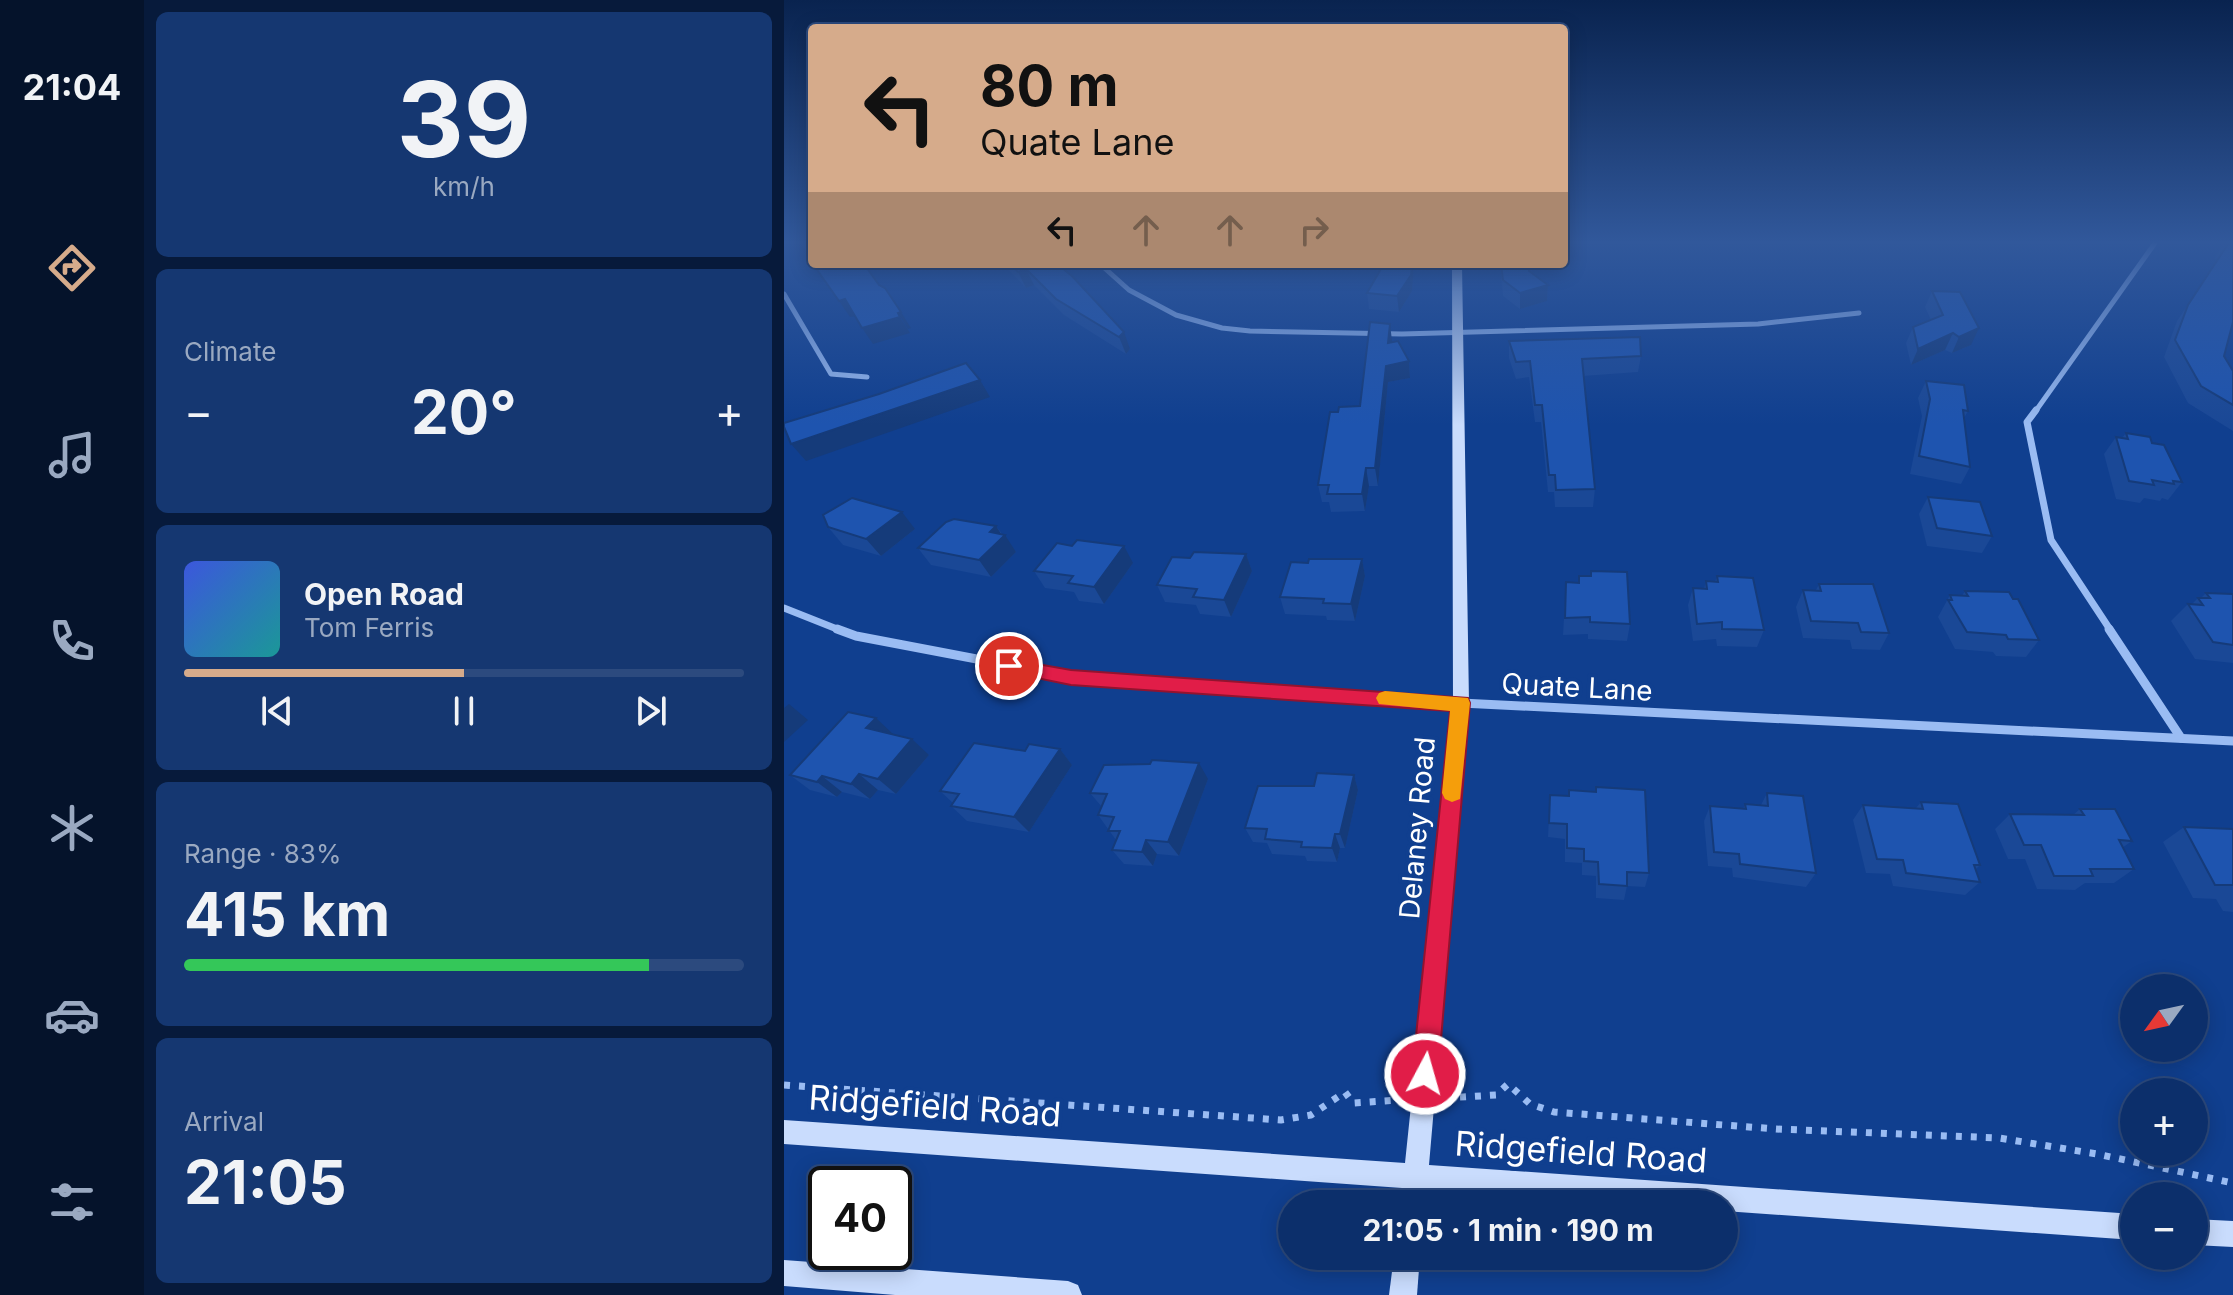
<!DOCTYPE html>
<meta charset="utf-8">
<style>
:root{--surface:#0c2f6b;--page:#153771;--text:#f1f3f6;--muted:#9aa9c1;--line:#2c4a7e;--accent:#d6ab8b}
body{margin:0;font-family:Inter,sans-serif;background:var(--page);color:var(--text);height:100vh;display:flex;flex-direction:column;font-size:30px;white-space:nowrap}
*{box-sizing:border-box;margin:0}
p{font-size:26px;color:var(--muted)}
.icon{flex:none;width:44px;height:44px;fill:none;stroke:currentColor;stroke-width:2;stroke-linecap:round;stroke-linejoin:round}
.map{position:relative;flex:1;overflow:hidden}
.drawer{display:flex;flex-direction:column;gap:12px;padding:12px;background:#071a3b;width:640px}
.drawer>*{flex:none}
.top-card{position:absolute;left:24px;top:24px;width:760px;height:244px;border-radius:8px;box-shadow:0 4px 20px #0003,0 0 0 2px var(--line);background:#d6ab8b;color:#111;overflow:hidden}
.needle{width:52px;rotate:237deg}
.controls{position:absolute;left:1336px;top:974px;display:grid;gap:16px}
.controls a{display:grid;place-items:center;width:88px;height:88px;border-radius:50%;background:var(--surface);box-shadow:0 4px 20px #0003,0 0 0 2px var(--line);font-size:40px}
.speed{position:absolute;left:24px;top:1166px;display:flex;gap:16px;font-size:40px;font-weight:700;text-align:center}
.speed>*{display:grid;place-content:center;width:104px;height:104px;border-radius:50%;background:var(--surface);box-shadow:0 4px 20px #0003,0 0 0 2px var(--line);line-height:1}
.speed .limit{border:4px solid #111;border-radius:12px;background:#fff;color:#111}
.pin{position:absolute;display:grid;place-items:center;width:68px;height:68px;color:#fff;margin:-34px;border:4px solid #fff;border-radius:50%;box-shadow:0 2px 8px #0007}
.me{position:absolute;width:88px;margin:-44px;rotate:6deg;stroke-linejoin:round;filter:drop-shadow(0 0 6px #0008)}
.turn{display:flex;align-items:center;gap:28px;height:168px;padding:0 40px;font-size:36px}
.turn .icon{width:104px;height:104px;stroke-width:2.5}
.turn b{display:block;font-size:56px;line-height:68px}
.lanes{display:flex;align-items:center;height:76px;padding:0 40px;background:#0003;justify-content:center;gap:40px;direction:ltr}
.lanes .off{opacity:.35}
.big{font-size:60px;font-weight:700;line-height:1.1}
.drawer .card{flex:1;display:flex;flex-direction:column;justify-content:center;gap:12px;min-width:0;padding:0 28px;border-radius:12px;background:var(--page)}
.drawer .dial{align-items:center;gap:0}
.dial b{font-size:104px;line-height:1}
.song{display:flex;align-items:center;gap:24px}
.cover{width:96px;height:96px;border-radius:12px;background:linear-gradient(135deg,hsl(230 70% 55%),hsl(180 70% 35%))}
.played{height:8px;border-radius:4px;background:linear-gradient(90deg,var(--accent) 50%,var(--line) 50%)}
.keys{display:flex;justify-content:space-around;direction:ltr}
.heat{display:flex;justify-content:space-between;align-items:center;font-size:44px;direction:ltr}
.charge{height:12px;border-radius:6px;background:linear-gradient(90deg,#34c759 83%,var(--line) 0)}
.trip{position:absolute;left:494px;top:1190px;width:460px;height:80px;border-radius:40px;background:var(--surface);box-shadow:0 4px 20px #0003,0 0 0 2px var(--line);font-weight:700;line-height:80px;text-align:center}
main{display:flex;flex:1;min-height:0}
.menu{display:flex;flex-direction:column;width:144px;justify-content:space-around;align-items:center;background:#05132b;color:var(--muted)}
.menu .icon{width:56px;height:56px}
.menu .selected{color:var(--accent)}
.menu b{font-size:36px;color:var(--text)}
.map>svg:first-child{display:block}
</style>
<main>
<nav class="menu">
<b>21:04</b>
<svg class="icon selected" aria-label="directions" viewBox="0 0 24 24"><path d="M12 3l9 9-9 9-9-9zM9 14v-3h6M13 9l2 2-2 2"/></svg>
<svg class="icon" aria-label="music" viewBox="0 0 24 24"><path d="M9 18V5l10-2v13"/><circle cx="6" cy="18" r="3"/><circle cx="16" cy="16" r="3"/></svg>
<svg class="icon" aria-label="phone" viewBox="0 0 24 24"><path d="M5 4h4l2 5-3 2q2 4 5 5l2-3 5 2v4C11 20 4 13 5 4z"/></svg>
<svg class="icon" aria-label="climate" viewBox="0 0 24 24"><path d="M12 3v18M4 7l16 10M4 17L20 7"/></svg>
<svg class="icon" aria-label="car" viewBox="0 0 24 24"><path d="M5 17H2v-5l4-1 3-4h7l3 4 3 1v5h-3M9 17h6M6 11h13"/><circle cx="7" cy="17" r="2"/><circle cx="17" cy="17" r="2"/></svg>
<svg class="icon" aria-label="filters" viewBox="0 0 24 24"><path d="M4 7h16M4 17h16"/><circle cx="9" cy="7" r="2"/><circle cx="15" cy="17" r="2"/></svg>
</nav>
<section class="drawer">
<div class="card dial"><b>39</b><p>km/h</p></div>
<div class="card"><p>Climate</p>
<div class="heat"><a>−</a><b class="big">20°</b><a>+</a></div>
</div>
<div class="card">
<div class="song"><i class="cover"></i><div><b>Open Road</b><p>Tom Ferris</p></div></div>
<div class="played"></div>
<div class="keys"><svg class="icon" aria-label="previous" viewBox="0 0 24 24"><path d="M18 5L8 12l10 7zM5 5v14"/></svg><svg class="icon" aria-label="pause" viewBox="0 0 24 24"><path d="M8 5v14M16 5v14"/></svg><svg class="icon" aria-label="next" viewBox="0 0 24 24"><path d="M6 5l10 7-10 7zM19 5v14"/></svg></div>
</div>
<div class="card"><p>Range · 83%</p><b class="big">415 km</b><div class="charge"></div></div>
<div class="card"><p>Arrival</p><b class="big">21:05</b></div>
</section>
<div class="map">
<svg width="1449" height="1295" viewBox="0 0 1449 1295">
<rect width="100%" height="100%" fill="#103f8f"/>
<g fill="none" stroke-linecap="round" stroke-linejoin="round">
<g stroke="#9abcf3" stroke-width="7" stroke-dasharray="6 9" stroke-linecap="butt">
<path d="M0,1085L497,1120L527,1115L561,1092L569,1103L615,1100"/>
<path d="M661,1098L712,1095L724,1084L746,1104L770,1112L992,1129L1215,1138L1313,1154L1449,1183"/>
</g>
<g stroke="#9abcf3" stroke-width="5">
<path d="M316,264L345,290L392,315L438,328L466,331L618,334L974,324L1075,313"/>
<path d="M0,294L47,374L83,377"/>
<path d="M1251,412L1371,243"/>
</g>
<g stroke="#9abcf3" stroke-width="7">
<path d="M1252,410L1243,422L1267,540L1327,631"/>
<path d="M0,608L58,631"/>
</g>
<g stroke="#9abcf3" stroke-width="9">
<path d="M53,629L72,636L287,677L677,703L1449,741"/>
<path d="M1325,629L1397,738"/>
</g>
<g fill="#c9dcfd" fill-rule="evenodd">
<path d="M668,264H678L685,703L645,1165L1350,1214V1240L940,1211V1204H844L643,1190L642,1204H616L618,1188L0,1144V1120L621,1163L669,703Z"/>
<path d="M1410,1219L1449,1221V1247L1410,1245Z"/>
<path d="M610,1256H636L633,1295H605Z"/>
<path d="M0,1260L284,1281L294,1285L298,1295H111L0,1286Z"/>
</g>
</g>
<g fill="#1a4896">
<path d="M1439,243H1449L1440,356L1449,371V431L1404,403L1380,357L1393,321L1434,260L1430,259Z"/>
<path d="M219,264H273L346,349L342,354L280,315L250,285L242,288Z"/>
<path d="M598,264H630L628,291L615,312L585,309L583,293L597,269Z"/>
<path d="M716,264H744L745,271L764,285L763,301L736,309L719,296Z"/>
<path d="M1148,291L1187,345L1168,353L1161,350L1127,365L1122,343L1129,327L1147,320L1141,307Z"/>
<path d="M725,341L857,356L854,372L799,376L811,489L809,507H771L770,492H764L757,422H751L745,377L732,379L725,358Z"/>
<path d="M608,342L625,361L626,378L604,382L594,486H585L581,511L547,512L545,502H538L534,485L554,412L576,406Z"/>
<path d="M1142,381L1184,411L1180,418L1186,467L1177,484L1126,474L1138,416L1134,398Z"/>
<path d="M1342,433L1368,443L1398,482L1384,500L1378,498L1376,501L1360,498L1356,503L1332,499L1320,454L1332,437L1338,438Z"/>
<path d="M1144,497L1208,536L1198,553L1143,546L1135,514Z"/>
<path d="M212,526L232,552L207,577L147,565L134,548Z"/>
<path d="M44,527L131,529L97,556L59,545Z"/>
<path d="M288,546L349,563L320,604L295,601L290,592L261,588L250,571Z"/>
<path d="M462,554L468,571L447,617L416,614L412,605L381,602L373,585L406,558Z"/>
<path d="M578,559L581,576L571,621L543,620L542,616L501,614L496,597L524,563Z"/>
<path d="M807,571L846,624L843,641L804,639V634L779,635L782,582L795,583L806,576Z"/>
<path d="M933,576L980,630L973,647L933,646L932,639L909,641L904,605L909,588L920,589L922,581L931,582Z"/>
<path d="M1035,584L1105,633L1096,650L1068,649L1066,640L1019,638L1012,607L1019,590H1032Z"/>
<path d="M1181,591L1255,640L1242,657L1212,656L1209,652L1171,649L1154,617L1166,595L1178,596Z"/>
<path d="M1422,593L1449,594V663L1411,659L1387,621L1404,604H1408L1414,598H1417Z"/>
<path d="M109,734L145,755L112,794L94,790L86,799L58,792L53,797L26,790L6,775Z"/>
<path d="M276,749L288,765L245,832L183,821L167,806L169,803L156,791L241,751Z"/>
<path d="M570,775L574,790L561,848H556L553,862L523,861L521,856L488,854L483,843L469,842L461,828L530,786Z"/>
<path d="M424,779L395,856L373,854L369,866L340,864L328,850L332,840L314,815L318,807L306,793Z"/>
<path d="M812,787L865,873L861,887L843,886L840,900L812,898V876L798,875V863L781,862V839L764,837L766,795L784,796L785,790L811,791Z"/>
<path d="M983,793L1032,873L1022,887L949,877L948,868L924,866L920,821L926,806L959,809L961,804L977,805Z"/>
<path d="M1137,802L1196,865L1192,869L1196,882L1181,895L1109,886L1106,874L1082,873L1069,820L1079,805L1132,808Z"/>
<path d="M1296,809L1348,841L1338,848L1350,869L1330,883H1301L1291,890L1253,889L1241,859H1224L1211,829L1226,814L1289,815Z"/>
<path d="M1400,827L1446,829L1449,828V912L1439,911L1432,899L1409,898L1379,842Z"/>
</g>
<g fill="#153b7a">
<path d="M628,264H630L628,291L615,312L613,296Z"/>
<path d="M242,269L250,285L242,288L234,272Z"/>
<path d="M764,285L763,301L736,309V293Z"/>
<path d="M61,299L72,316L66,317L55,301Z"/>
<path d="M117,312L127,328L124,329L114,313Z"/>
<path d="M116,317L126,333L89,344L78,328Z"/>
<path d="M606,324L608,341L606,360L604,343Z"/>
<path d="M1195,328L1187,345L1168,353L1175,337Z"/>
<path d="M340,332L346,349L342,354L335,337Z"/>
<path d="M1169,333L1161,350L1127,365L1134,349Z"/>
<path d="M625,361L626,378L604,382L594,486L591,468L602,366Z"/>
<path d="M196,380L206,397L22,461L7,444Z"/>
<path d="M582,468L585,486L581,511L578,494Z"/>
<path d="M118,512L131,529L97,556L82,539Z"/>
<path d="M212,526L219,537L221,535L232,552L207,577L195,560L206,532Z"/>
<path d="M340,546L349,563L320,604L310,587Z"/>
<path d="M462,554L468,571L447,617L440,600Z"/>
<path d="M578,559L581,576L571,621L567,604Z"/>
<path d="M5,704L24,720L0,742V708Z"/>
<path d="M92,718L109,734L100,744L82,728Z"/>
<path d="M128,739L145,755L112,794L94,779Z"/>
<path d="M276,749L288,765L245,832L230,817Z"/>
<path d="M415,763L424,779L395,856L384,842Z"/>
<path d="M75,774L94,790L86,799L67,784Z"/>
<path d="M570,775L574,790L561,848L556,834Z"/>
<path d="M38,776L58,792L53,797L33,782Z"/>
<path d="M551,834L556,848L553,862L548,848Z"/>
<path d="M362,840L373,854L369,866L358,852Z"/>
</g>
<g fill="#1e54af" stroke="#153b7a" stroke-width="2">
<path d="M15,243H28V262Z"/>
<path d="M1441,243H1449V322L1440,356L1449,371V405L1417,386L1391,340L1404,305L1444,244Z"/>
<path d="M29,264H80L95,285L101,288L117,312L114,313L116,317L78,328L61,299L55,301Z"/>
<path d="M226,264H273L288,276L340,332L335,337L272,299L242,269L234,272Z"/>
<path d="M598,264H628L627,275L613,296L583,293L597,269Z"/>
<path d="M717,264H744L745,271L764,285L736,293L719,280Z"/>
<path d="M1148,291L1176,292L1195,328L1175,337L1169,333L1134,349L1129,327L1159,315Z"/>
<path d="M586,322L606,324L604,343L614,341L625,361L602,366L591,468H582L578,494H543L545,485H534L546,412H554L555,407L576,406Z"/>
<path d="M856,337L857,356L798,359L811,489L772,490L771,475H765L758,405H751L746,361L732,362L725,341Z"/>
<path d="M182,363L196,380L7,444L0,427V423L95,394Z"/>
<path d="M1142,381L1180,385L1184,411L1179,410L1186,467L1135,456L1146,399Z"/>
<path d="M1342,433L1366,437L1368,443L1380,445L1398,482L1389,481L1390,484L1368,480L1370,485L1345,481L1332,437L1344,439Z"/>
<path d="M1144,497L1196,502L1208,536L1153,528Z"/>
<path d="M68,498L118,512L82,539L44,527L39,515Z"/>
<path d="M170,519L212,526L206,532L221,535L195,560L134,548L162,522Z"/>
<path d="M293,540L340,546L310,587L284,583L289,576L250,571L273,543L288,546Z"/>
<path d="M410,552L462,554L440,600L409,597L413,589L373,585L388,557L406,558Z"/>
<path d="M525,559H578L567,604L539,603L540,599L496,597L507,562L524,563Z"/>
<path d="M807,571L843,572L846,624L806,622V617L781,618L782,582L795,583V576H807Z"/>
<path d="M933,576L969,578L980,630L938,629V622L913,624L909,588L923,589L922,581L934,582Z"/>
<path d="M1035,584H1089L1105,633L1077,632L1074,623L1027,621L1019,590L1037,591Z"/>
<path d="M1181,591L1225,592L1229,599H1234L1255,640L1224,639L1222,635L1183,632L1164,600H1168L1166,595L1184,596Z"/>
<path d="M1422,593L1449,594V645L1429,642L1404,604L1419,605L1414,598H1426Z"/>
<path d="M64,712L92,718L82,728L128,739L94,779L75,774L67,784L38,776L33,782L6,775Z"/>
<path d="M190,743L241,751L245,744L276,749L230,817L167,806L175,794L156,791Z"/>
<path d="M368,760L415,763L384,842L362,840L358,852L328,850L336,831H324L330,817L314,815L323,794L306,793L320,765L366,764Z"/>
<path d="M533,773L570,775L556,834H551L548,848L517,847L518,842L481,839L483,829L461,828L474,786H530Z"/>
<path d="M812,787L861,790L865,873L843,872V886L815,884L814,862L800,861V849L783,848V824L765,823L766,795L785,796V790L812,792Z"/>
<path d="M983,793L1019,796L1032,873L956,864L955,854L930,852L926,806L962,809L961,804L984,806Z"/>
<path d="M1137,802L1174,804L1196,865H1190L1196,882L1122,873L1119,860L1093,859L1079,805L1139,809Z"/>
<path d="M1296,809H1331L1348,841L1335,840L1350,869H1306L1309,876H1270L1257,845H1240L1226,814L1300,815Z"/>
<path d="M1400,827L1449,829V885H1431Z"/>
</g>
<linearGradient id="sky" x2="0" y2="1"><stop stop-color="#09234f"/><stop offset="0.57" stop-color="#31589b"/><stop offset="1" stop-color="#31589b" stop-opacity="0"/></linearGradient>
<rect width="1449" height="425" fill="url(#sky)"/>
<path fill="#e11d48" stroke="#92132f" stroke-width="2" d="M225,659L287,670L684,698L686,703L654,1074L651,1083L641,1087L632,1083L628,1074L666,711L287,685L218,671L216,666Z"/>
<path fill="#f59e0b" d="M601,691L684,698L686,703L676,799L668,802L661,799L658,793L666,711L595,704L592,698L595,693Z"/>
<g text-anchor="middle" stroke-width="8" stroke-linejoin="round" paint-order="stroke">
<g font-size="28" fill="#fff" stroke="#103f8f">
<text transform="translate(793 687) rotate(3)" y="10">Quate Lane</text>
<text transform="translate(633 828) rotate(-85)" y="10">Delaney Road</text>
</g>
<g font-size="34" fill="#fff" stroke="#103f8f">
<text transform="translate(151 1106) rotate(4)" y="12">Ridgefield Road</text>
<text transform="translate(797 1152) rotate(4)" y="12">Ridgefield Road</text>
</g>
</g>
</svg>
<div class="controls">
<a><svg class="needle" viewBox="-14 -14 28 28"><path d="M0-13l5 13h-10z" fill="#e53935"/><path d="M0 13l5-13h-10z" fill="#9aa9c1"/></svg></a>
<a>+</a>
<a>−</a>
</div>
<div class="speed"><div class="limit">40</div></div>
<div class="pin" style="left:225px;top:666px;background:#d93025"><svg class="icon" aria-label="arrive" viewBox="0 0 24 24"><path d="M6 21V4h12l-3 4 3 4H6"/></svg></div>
<svg class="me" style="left:641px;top:1074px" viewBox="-20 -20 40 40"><circle r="17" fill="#e11d48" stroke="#fff" stroke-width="3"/><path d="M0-11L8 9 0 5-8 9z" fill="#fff"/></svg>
<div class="trip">21:05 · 1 min · 190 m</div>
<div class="top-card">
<div class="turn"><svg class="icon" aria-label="left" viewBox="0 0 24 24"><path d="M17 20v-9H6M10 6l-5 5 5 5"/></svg><div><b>80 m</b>Quate Lane</div></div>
<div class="lanes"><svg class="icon" aria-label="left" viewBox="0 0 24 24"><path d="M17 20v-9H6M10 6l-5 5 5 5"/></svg><svg class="icon off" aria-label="ahead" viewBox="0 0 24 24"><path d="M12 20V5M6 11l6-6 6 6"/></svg><svg class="icon off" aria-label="ahead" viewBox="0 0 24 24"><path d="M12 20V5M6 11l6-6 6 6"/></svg><svg class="icon off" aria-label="right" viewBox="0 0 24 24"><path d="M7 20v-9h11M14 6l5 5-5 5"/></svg></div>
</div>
</div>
</main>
